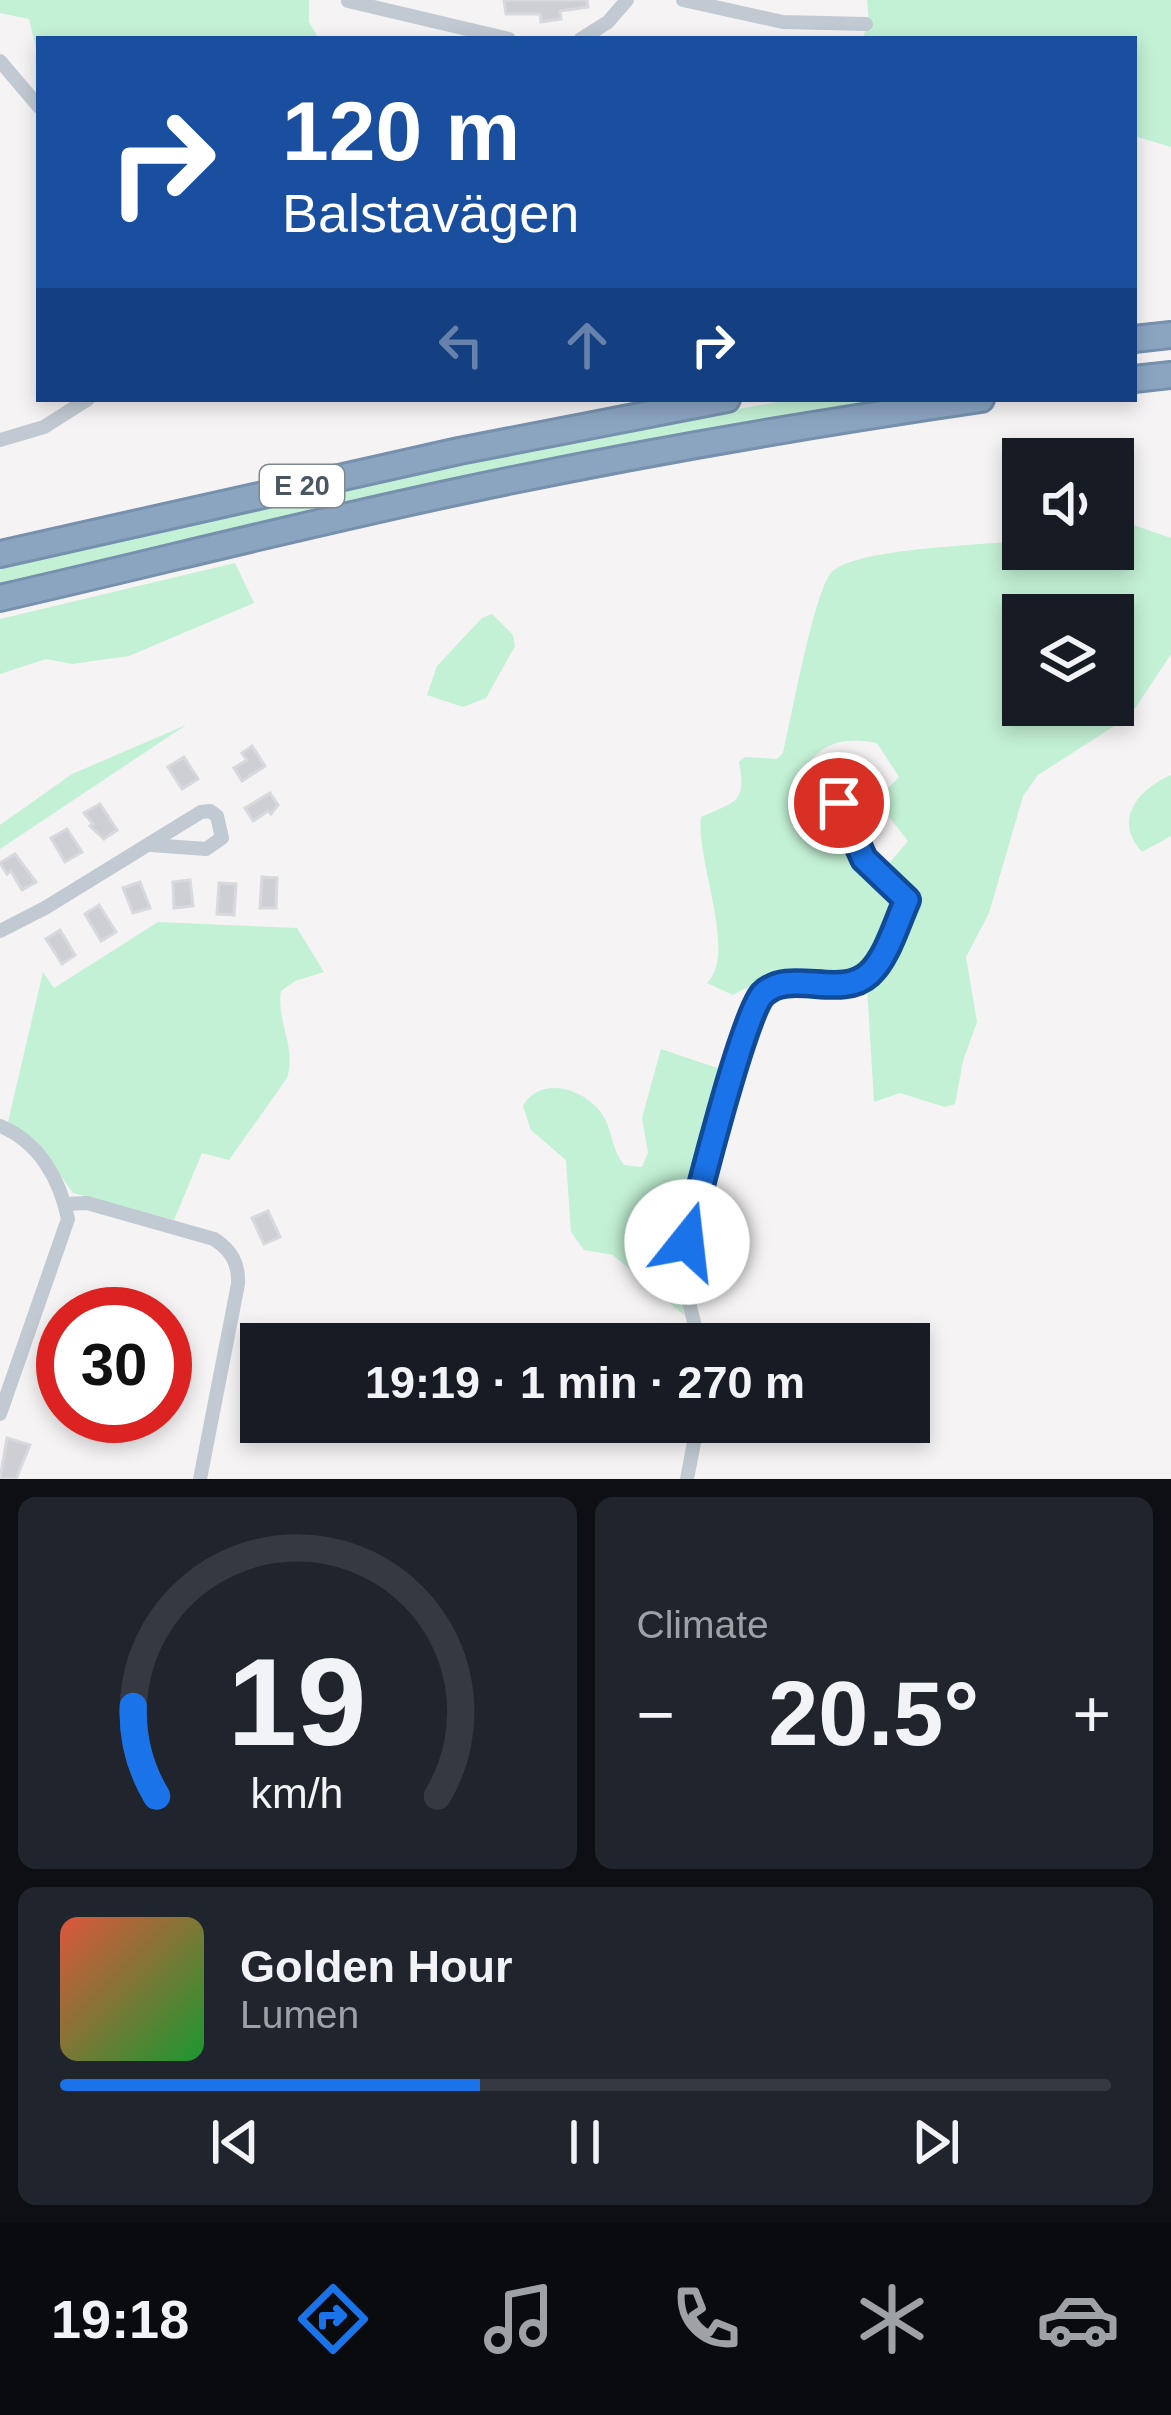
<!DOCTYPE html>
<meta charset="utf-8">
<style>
:root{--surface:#171b24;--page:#20242c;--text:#f1f3f6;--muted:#9ea1a6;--line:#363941;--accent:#1a73e8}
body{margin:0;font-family:Helvetica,sans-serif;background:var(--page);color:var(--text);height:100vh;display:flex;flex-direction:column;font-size:45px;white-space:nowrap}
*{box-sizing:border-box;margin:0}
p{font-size:39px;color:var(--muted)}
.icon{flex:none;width:66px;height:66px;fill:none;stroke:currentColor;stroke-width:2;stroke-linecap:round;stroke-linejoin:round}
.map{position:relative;height:1479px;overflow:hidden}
.sheet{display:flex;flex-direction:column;gap:18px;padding:18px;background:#0d0f14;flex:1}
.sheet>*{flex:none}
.hud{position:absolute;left:36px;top:36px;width:1101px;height:366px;border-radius:0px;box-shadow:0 6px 18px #0003;background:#1a4fa0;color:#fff;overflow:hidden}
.buttons{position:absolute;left:1002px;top:438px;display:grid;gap:24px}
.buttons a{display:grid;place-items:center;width:132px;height:132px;border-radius:0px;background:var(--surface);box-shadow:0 6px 18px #0003;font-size:60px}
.speed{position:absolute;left:36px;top:1287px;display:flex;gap:24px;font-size:60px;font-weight:700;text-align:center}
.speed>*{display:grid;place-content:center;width:156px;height:156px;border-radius:50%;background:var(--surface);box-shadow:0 6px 18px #0003;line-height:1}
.speed .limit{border:18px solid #d22;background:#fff;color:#111}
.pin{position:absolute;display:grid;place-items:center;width:102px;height:102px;color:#fff;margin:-51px;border:6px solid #fff;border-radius:50%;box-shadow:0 3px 12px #0007}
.me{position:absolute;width:132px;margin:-66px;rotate:16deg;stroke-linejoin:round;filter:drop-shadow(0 0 9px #0008)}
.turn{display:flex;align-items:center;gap:42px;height:252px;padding:0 48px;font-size:54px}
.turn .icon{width:156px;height:156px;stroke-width:2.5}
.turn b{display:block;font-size:84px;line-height:102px}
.lanes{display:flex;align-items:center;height:114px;padding:0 48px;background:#0003;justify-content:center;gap:60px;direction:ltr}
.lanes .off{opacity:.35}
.big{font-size:90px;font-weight:700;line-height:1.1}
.sheet .widget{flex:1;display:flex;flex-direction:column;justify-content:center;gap:18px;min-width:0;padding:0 42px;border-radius:18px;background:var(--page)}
.sheet .dial{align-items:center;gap:0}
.dial svg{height:312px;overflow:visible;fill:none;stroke:var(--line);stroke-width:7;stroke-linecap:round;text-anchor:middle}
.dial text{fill:var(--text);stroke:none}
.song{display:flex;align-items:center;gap:36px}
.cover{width:144px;height:144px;border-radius:18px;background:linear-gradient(135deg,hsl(10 70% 55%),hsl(130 70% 35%))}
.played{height:12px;border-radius:6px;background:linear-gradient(90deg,var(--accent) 40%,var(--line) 40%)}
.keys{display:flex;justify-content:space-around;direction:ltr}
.heat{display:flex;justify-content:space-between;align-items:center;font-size:66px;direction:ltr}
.sheet .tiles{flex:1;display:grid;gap:18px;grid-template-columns:1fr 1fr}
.widget:last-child{grid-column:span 2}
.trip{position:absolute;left:240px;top:1323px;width:690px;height:120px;border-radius:0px;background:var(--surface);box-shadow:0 6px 18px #0003;font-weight:700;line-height:120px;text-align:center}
.dock{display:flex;height:192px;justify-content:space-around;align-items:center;background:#090b0e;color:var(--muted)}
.dock .icon{width:84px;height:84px}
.dock .current{color:var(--accent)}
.dock b{font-size:54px;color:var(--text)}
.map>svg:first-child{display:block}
</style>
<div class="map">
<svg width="1171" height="1479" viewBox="0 0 1171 1479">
<rect width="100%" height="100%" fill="#f5f3f3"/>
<g fill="#c3f1d5" fill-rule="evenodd">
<path d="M0,0H309V22L319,39H39V62L29,19L0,13Z"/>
<path d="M867,0H1171V147L1134,136V39H862L869,22Z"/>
<path d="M798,399H911L0,587V568C265,506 529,441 798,399Z"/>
<path d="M1113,518L1171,538V654L1136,707L1119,723L1038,775L1023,796L989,913L966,957L977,1022L963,1061L955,1104L945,1107L900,1093L874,1102L867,987L910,900L909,888L885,868L908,841L889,817L883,793L899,777L877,743C828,733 810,753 789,795L897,898L865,971C821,990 775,968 733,995L707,983C738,954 695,857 701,817C735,801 747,804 739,762L745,757L777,759L783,753C791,720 814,592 831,573C854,547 985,546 1023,540V549H1113ZM1023,615H1113V705H1023Z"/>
<path d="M235,563L254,603L129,656L72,664L46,659L0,674V619Z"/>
<path d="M492,614L513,635L515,646L486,698L463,707L427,695L437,666L482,618Z"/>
<path d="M186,725L0,849V825L72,774Z"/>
<path d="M1171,775V836L1142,852C1112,819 1139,789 1171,775Z"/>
<path d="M158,922L297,928L324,972L295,981L281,991C276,1021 297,1048 287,1078L229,1160L202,1153L174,1220L73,1193L37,1142L8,1122L43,972L54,988Z"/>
<path d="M661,1049L723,1070L680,1233L677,1266L684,1315L613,1255L584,1250L571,1232L566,1160L531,1130L523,1106C541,1073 590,1090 605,1119C613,1135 612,1150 624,1165L642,1167L648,1153L642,1118Z"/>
</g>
<g fill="#cdcfd5" stroke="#d7d9de" stroke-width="3">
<path d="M504,0H587L588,7L560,11L561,19L541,22L540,14H506Z"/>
<path d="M252,746L265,766L242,781L234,768L247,760L242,753Z"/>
<path d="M184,757L198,779L182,789L168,767Z"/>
<path d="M270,793L278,805L271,814L268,811L253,821L245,808Z"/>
<path d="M100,804L117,830L104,839L90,826L93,824L84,813Z"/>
<path d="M67,829L82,852L65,862L51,838Z"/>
<path d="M15,854L36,882L22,890L11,871L7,874L0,863Z"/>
<path d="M262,877L277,878L276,908H260Z"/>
<path d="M190,880L193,906L174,908L173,882Z"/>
<path d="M140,882L150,908L133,913L123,888Z"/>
<path d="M219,883L236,884L234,915L217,914Z"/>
<path d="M99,905L116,932L101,941L85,914Z"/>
<path d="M60,930L75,955L62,964L46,939Z"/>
<path d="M268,1211L280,1237L264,1244L252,1218Z"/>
<path d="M7,1438L30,1445L16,1479H0Z"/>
</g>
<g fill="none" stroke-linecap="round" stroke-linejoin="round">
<g stroke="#7690ad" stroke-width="30">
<g id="motorway">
<path d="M1134,339L1171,335"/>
<path d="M1134,379L1171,375"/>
<path d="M0,554L459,451L727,399"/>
<path d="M0,598C157,562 313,522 470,489C639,453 810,424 981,399"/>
</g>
</g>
<g stroke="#c1cad2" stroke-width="14">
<path d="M683,0L783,22L866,24"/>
<path d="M348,1L509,39"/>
<path d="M581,39L608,22L627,0"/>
<path d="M0,61L39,107"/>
<path d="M0,440L44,427L88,399"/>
<path d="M0,931L45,908L201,812L210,811L217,816L222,838L206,849L151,845"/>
<path d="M0,1126C39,1142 60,1179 68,1219L0,1414"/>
<path d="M65,1204L87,1203L214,1239C231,1250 239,1263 238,1284L200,1479"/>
<path d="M699,1344C694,1317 683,1290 684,1262C685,1234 749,1007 763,994C781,977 837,987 863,979L878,964L907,900L864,859L840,803"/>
<path d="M687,1479L698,1422"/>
</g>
<use href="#motorway" stroke="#8ba5c1" stroke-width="24"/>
</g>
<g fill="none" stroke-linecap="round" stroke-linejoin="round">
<g stroke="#114b97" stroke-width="30">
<path id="route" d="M687,1242C696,1204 744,1012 763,994C789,968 841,1000 869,974C887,958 897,922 907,900L864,859L839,803"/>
</g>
<use href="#route" stroke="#1a73e8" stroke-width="21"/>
</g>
<g text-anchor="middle" stroke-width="10" stroke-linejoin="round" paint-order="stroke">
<rect fill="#fff" stroke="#808990" stroke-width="3" x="260" y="465" width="84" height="42" rx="9"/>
<g font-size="27" font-weight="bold" fill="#4a5661">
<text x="302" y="495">E 20</text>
</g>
</g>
</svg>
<div class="buttons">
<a><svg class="icon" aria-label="sound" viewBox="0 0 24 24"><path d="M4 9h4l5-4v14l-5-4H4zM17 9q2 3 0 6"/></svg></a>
<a><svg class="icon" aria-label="layers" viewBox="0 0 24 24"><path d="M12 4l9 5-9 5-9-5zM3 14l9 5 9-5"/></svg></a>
</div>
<div class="speed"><div class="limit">30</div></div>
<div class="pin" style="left:839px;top:803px;background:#d93025"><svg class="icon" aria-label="arrive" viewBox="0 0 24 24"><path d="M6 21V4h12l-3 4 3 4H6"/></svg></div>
<svg class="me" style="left:687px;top:1242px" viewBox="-20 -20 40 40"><circle r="19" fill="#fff"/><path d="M0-13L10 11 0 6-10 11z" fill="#1a73e8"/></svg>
<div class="trip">19:19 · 1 min · 270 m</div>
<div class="hud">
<div class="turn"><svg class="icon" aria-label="right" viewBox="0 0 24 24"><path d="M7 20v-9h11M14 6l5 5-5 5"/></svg><div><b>120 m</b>Balstavägen</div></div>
<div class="lanes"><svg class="icon off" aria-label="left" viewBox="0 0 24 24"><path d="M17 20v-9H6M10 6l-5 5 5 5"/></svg><svg class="icon off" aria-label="ahead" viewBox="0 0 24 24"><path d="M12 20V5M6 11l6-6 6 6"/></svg><svg class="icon" aria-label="right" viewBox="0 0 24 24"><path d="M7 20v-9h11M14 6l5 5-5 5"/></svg></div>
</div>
</div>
<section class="sheet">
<div class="tiles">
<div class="widget dial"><svg viewBox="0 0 100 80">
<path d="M14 69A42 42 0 1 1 86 69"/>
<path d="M14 69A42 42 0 0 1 8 46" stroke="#1a73e8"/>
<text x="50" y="56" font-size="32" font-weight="700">19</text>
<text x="50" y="72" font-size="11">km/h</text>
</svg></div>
<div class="widget"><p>Climate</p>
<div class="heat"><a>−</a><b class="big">20.5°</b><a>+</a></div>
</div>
<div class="widget">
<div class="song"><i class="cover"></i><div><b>Golden Hour</b><p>Lumen</p></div></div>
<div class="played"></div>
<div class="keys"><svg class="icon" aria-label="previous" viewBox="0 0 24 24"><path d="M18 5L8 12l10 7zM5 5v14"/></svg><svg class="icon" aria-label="pause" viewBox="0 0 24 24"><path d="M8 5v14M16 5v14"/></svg><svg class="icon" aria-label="next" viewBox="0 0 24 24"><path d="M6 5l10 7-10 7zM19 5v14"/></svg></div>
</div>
</div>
</section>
<nav class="dock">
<b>19:18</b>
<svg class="icon current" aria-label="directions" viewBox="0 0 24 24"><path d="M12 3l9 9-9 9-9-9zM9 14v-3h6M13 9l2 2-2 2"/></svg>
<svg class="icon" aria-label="music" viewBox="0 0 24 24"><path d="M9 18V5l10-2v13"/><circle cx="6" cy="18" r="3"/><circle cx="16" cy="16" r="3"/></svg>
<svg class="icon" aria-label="phone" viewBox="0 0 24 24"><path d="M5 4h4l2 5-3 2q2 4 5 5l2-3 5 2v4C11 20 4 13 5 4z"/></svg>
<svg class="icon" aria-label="climate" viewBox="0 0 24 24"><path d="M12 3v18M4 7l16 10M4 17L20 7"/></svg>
<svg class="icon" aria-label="car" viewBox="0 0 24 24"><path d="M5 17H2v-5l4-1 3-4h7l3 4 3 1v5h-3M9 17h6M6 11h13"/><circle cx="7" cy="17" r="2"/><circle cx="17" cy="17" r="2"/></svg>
</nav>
